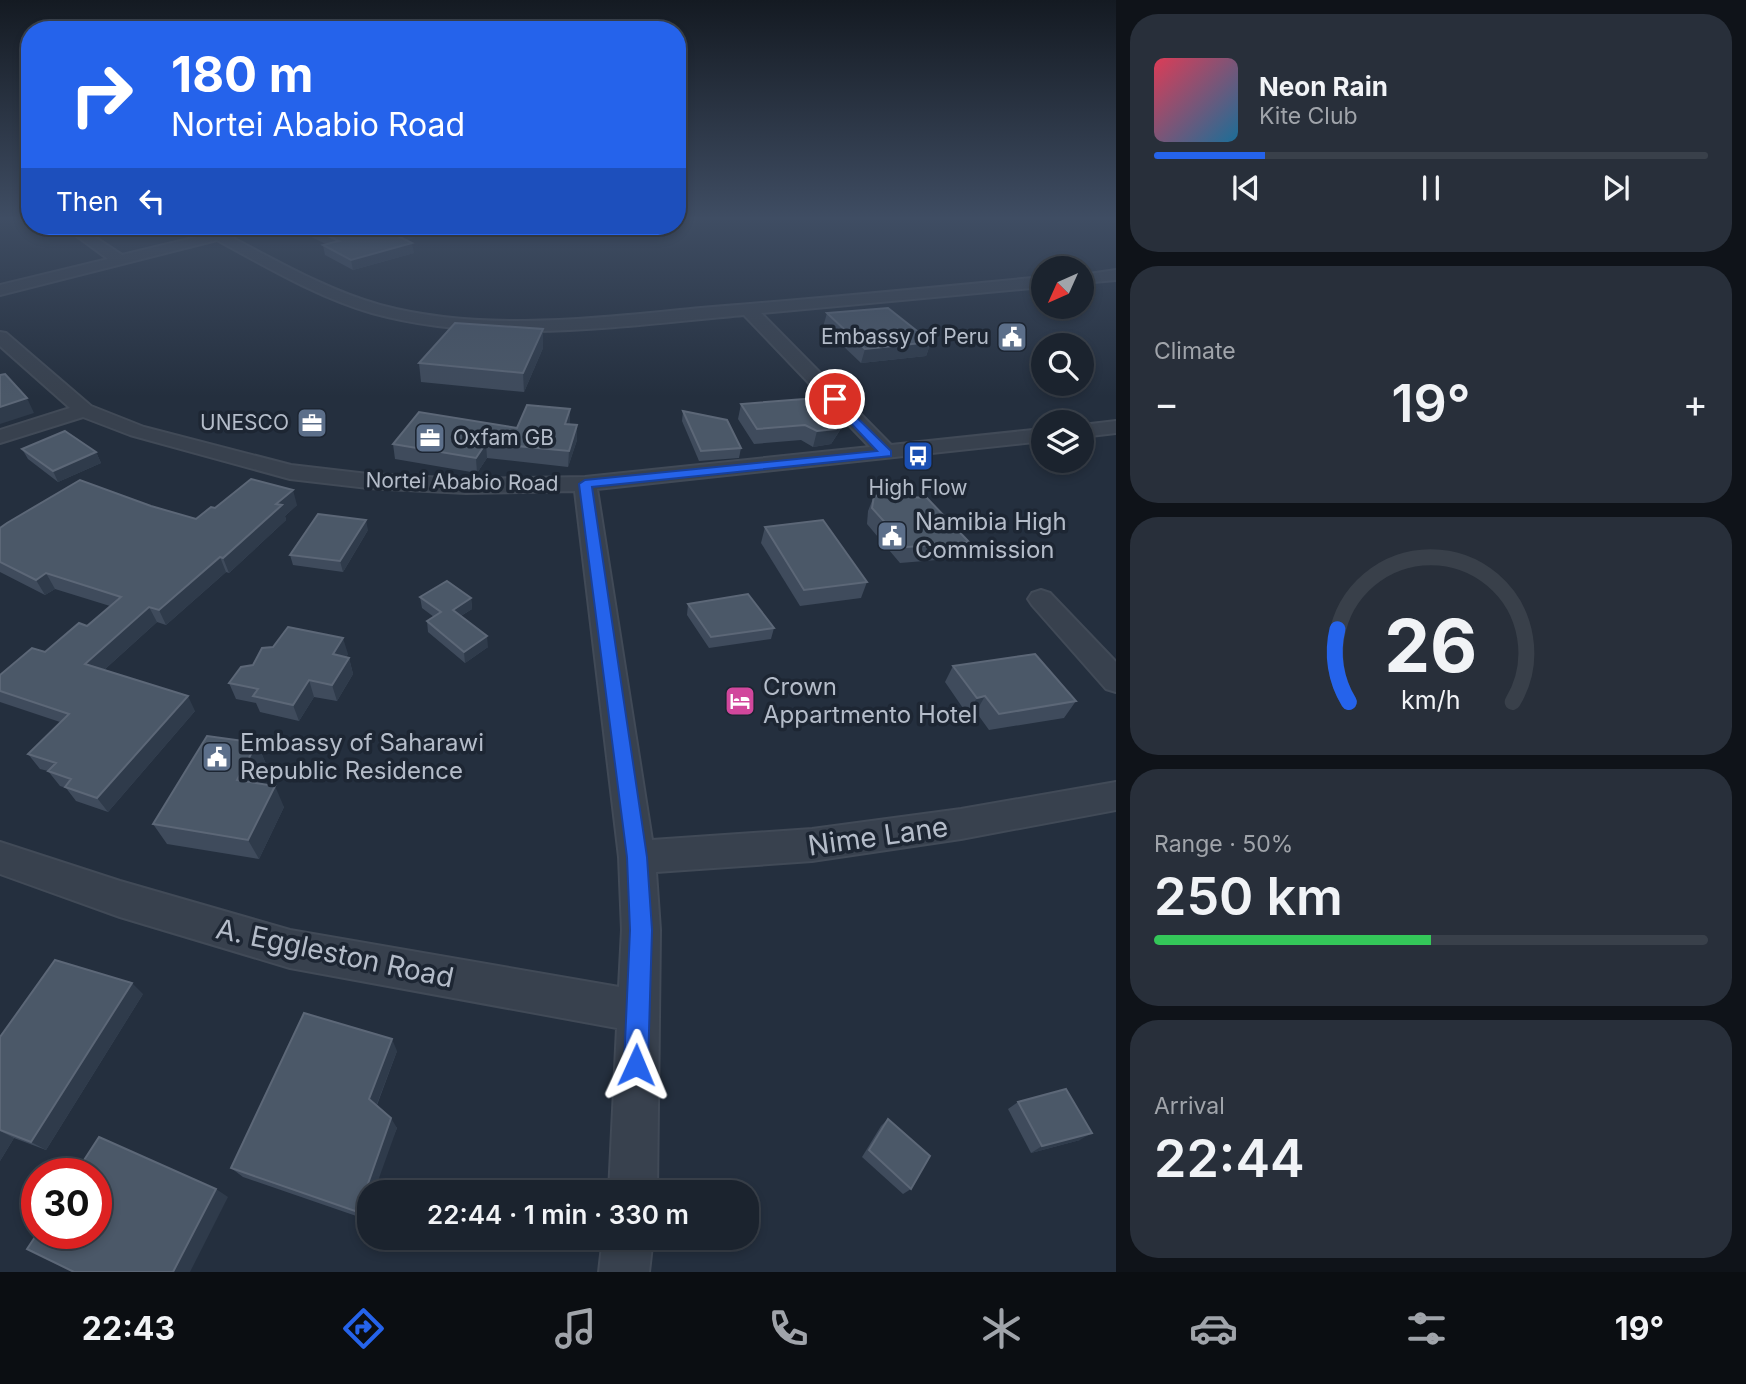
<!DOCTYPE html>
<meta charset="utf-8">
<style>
:root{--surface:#1b232e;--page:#282f3a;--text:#f1f3f6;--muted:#a0a4aa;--line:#39404a;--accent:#2563eb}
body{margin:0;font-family:Inter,sans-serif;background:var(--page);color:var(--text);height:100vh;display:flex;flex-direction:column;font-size:26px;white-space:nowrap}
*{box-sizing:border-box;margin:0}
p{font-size:23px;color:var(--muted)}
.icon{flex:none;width:38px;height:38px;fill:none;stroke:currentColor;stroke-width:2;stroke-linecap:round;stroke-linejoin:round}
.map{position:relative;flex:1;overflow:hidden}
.side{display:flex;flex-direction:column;gap:14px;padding:14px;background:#0f1319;width:630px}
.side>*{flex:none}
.top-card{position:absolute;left:21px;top:21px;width:665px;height:214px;border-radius:28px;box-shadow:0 4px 10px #0003,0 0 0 2px var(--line);background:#2563eb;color:#fff;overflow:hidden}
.needle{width:46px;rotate:225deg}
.fabs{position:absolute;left:1031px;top:256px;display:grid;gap:14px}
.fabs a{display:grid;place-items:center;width:63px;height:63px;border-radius:50%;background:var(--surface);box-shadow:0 4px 10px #0003,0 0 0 2px var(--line);font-size:35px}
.speed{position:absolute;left:21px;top:1158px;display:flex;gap:14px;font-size:35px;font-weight:700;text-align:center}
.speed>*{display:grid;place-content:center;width:91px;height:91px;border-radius:50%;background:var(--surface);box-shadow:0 4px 10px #0003,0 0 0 2px var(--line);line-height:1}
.speed .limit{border:10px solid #d22;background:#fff;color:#111}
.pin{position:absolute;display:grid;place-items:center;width:60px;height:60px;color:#fff;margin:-30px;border:4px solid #fff;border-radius:50%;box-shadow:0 2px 7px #0007}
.me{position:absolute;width:77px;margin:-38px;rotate:1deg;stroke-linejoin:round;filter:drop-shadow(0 0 5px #0008)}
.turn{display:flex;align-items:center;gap:24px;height:147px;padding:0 35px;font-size:32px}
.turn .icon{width:91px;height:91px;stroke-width:2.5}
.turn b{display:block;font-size:49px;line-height:60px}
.then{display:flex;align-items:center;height:66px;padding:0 35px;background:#0003;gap:14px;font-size:26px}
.big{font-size:52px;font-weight:600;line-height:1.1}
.side .tile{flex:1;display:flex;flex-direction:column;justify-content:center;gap:10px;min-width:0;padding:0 24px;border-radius:28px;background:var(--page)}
.side .dial{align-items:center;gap:0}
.dial svg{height:182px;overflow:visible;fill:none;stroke:var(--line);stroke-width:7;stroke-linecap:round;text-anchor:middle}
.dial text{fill:var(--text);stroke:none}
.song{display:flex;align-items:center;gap:21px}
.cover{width:84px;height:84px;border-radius:10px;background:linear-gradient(135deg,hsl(350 70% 55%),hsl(200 70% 35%))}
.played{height:7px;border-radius:4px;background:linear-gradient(90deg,var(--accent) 20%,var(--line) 20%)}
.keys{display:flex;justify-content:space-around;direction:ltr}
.heat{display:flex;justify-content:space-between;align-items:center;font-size:38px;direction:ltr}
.charge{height:10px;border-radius:5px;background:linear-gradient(90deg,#34c759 50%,var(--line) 0)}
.trip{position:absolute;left:357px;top:1180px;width:402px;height:70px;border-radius:28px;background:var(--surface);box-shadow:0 4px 10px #0003,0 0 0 2px var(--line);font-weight:600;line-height:70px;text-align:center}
.menu{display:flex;height:112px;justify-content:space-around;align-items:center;background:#0b0e12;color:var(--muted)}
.menu .icon{width:49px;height:49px}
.menu .selected{color:var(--accent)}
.menu b{font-size:32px;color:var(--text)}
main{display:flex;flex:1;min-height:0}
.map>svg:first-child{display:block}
</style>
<main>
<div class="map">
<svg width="1116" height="1272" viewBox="0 0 1116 1272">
<rect width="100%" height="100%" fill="#242f3e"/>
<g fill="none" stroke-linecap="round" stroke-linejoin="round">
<g stroke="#414a57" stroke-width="4">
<g id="minor">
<path d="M63,226H78L122,255L243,226H264L263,229L231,237C279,262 327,290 380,305C484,333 595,318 701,308C815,299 929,288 1043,277V287L761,313L891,445L1043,429V441L597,489L652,840L812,829L961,809L1116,782V810L961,839L812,861L656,872L660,930L657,1192H609L617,1028L290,968L120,917L0,874V842L120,881L290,930L619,987L622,930L619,857L575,491L466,493L368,488L290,479L130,435L83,417L0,443V430L70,408L0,346V332L6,333L91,406L144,427L291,465L368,474L466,479L585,477L870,447L744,315C622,326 492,346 372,313C317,297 267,267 217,240L0,295V285L108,259Z"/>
<path d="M1116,270V280L1082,283V275Z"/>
<path d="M1116,421V433L1082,437V425Z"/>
<path d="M1041,590L1050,593L1116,662V692L1106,689L1032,605L1028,599L1032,593Z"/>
<path d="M603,1237H653L649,1272H599Z"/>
</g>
</g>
<use href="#minor" fill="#38414e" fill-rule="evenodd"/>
</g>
<g fill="#3f4b5c">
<path d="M288,226H439L408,240L414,253L353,270L325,255L323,245L326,244Z"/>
<path d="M440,226H484L471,233Z"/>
<path d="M827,313L931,342L926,356L861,363L823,327Z"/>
<path d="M543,329V348L524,392L421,382L419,363Z"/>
<path d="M741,404L849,409L844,424L831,444L813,447L801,440L754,444L738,419Z"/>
<path d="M683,411L741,448L739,458L699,461L682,421Z"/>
<path d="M570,425L577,440L568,467L487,458L477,473L395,459L393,444L517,428Z"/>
<path d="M22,449L96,452L101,463L58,482L28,459Z"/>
<path d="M874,496L969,542L961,558L900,563L867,524L868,511Z"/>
<path d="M297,505L285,516L286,520L229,573L226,572L166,625L157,622L104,670L195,711L108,812L76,801L66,788L60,786L48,771L40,769L28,754L60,722L0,702V675L45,652L87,626L110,606L55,589L45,595L0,572V528L151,506L196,519L215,508Z"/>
<path d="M765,527L867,582L861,598L800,606L761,543Z"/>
<path d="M368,530L343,572L293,565L290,555Z"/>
<path d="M420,597L471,598L472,609L461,616L488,647L465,663L428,632L427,621L434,617L422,608Z"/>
<path d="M688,604L774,628L771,639L709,648L687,615Z"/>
<path d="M348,654L346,657L349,658L353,674L337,701L314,697L299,721L260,712L256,703L236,699L229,683L253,665Z"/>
<path d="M953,666L1076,701L1064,718L989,730L976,712L967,714L945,682Z"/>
<path d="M257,743L266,764L257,783L284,807L259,859L167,844L153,824Z"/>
<path d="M143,994L46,1150L14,1138L0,1161V1037Z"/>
<path d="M397,1051L377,1105L397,1128L369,1192V1206L365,1219L243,1177L231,1168Z"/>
<path d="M1018,1102L1080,1140L1031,1153L1008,1109Z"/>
<path d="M888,1119L911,1189L903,1194L862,1157L881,1126Z"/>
</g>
<g fill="#2f3b4b">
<path d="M417,226H439L398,245L396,235Z"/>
<path d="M470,226H484L471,233Z"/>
<path d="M412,243L414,253L353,270L351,260Z"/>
<path d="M543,329V348L524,392L523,373Z"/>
<path d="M931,342L926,356L861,363L865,349Z"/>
<path d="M27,398L34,413L0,424V407Z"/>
<path d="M570,409V424L565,439V424Z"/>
<path d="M849,409L844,424L831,444L813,447L817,431Z"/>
<path d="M577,425V440L568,467L569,451Z"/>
<path d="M486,443L487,458L477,473L476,458Z"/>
<path d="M96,452L101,463L58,482L53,471Z"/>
<path d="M293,490L297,505L285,516L286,520L229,573L223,558L276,504Z"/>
<path d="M366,520L368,530L343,572L340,561Z"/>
<path d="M220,557L226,572L166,625L159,610Z"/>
<path d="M46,573L55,589L45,595L36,580Z"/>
<path d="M471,598L472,609L454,620L453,610Z"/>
<path d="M149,607L157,622L94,679L85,664Z"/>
<path d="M487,636L488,647L465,663L464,652Z"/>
<path d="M343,638L348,654L338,671L333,654Z"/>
<path d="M349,658L353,674L337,701L332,685Z"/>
<path d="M309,680L314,697L299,721L293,705Z"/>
<path d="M188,696L195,711L108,812L97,798Z"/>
<path d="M985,696L976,712L967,714L977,698Z"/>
<path d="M257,743L266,764L248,801L237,780Z"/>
<path d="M275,786L284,807L259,859L248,840Z"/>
<path d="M132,983L143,994L46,1150L31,1142Z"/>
<path d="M392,1039L397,1051L375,1109L369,1099Z"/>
<path d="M391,1118L397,1128L374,1192H369V1206L365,1219L358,1212Z"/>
<path d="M0,1131L14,1138L0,1161Z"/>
<path d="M1092,1133L1080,1140L1031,1153L1042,1146Z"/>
<path d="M216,1189L228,1197L190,1272H173Z"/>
</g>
<g fill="#4b5868" stroke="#5c6777" stroke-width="2">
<path d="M307,226H417L396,235L412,243L351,260L323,245L339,241Z"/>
<path d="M888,308L931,342L865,349L827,313Z"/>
<path d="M455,323L543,329L523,373L419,363Z"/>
<path d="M5,374L27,398L0,407V375Z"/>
<path d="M830,397L849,409L836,429L817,431L805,425L757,429L741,404Z"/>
<path d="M527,405L570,409L565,424L577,425L569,451L486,443L476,458L393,444L419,412L517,428Z"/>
<path d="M683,411L727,420L741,448L701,451Z"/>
<path d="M65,431L96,452L53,471L22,449Z"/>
<path d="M251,479L293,490L276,504L282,505L223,558L220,557L159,610L149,607L85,664L188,696L97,798L65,787L71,779L48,771L56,763L28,754L69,714L0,691V675L32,648L45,652L79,623L87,626L121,597L46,573L36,580L0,562V528L7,523L80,480L151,506L196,519L211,507L215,508Z"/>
<path d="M903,493L910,497L927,498L969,542L907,547L872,508L874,496Z"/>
<path d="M318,514L366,520L340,561L290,555Z"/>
<path d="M823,520L867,582L804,590L765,527Z"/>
<path d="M447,581L471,598L453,610L487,636L464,652L427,621L441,612L420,597Z"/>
<path d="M748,594L774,628L711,637L688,604Z"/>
<path d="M288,627L343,638L333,654L349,658L332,685L309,680L293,705L253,696L258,689L229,683L241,667L253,665L262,648L273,647Z"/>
<path d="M1035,654L1076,701L999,714L985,696L977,698L953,666Z"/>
<path d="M207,736L257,743L237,780L275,786L248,840L153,824Z"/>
<path d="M55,960L132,983L31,1142L0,1130V1037Z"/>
<path d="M304,1013L392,1039L369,1099L391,1118L358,1212L231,1168Z"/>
<path d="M1066,1089L1092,1133L1042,1146L1018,1102Z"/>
<path d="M888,1119L930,1156L911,1189L869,1150Z"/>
<path d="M99,1137L216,1189L173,1272H74L27,1249L37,1234H96V1174H75Z"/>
</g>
<linearGradient id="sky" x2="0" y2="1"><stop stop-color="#141a22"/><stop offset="0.55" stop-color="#3f4d63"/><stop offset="1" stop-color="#3f4d63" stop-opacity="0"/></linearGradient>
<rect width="1116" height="397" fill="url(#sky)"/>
<path fill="#2563eb" stroke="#184099" stroke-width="2" d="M835,396L891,451V456L592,487L647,857L652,930L648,1065L645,1074L636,1078L627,1074L624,1065L630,930L627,857L579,484L585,480L877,451L831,402L829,399Z"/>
<defs>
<g id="civic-square" transform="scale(1.575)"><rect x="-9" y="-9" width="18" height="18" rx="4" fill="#5c6f8a" stroke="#1d2633"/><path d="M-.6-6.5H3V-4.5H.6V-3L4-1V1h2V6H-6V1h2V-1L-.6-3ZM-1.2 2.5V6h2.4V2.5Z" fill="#fff"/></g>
<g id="office-square" transform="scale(1.575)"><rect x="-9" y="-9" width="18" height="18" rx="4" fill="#5c6f8a" stroke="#1d2633"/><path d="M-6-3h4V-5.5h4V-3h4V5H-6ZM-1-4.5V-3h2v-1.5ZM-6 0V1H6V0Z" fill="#fff"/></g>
<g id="bus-square" transform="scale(1.575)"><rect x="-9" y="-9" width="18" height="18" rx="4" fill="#1a4fb4" stroke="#1d2633"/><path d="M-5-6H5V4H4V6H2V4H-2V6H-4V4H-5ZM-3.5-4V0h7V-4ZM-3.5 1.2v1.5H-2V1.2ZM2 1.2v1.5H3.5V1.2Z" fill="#fff"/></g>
<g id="hotel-square" transform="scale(1.575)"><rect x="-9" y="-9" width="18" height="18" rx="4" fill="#d1479c" stroke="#1d2633"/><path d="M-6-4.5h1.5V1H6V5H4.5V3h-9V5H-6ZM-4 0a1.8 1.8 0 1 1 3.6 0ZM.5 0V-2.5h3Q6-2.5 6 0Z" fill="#fff"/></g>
</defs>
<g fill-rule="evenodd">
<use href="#civic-square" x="1012" y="337"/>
<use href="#office-square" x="312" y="423"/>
<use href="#office-square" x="430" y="438"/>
<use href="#bus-square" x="918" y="456"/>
<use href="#civic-square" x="892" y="536"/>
<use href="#hotel-square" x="740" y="701"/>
<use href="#civic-square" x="217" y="757"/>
</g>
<g text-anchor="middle" stroke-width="7" stroke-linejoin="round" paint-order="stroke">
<g font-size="21" fill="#b4bcc9" stroke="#1d2633" text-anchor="end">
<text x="989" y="344">Embassy of Peru</text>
<text x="289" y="430">UNESCO</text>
<text x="453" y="445" text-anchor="start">Oxfam GB</text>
<text x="918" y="495" text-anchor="middle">High Flow</text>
</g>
<g font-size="21" fill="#b4bcc9" stroke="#1d2633">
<text transform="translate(462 482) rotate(1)" y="7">Nortei Ababio Road</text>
</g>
<g font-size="24" fill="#b4bcc9" stroke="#1d2633" text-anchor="start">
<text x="915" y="530">Namibia High<tspan x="915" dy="28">Commission</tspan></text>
<text x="763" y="695">Crown<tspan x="763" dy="28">Appartmento Hotel</tspan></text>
<text x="240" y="751">Embassy of Saharawi<tspan x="240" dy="28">Republic Residence</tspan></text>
</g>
<g font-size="28" fill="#b4bcc9" stroke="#1d2633">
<text transform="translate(878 836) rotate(-8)" y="10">Nime Lane</text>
<text transform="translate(335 953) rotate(12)" y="10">A. Eggleston Road</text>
</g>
</g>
</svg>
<div class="fabs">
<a><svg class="needle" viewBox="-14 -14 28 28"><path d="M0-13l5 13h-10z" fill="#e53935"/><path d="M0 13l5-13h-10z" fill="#a0a4aa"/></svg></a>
<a><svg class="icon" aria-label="search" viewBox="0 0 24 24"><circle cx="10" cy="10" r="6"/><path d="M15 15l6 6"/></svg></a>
<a><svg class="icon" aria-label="layers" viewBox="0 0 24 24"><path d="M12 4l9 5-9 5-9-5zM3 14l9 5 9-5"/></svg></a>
</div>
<div class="speed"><div class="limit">30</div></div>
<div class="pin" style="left:835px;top:399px;background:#d93025"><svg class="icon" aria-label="arrive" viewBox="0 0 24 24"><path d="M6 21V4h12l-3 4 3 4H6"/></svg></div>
<svg class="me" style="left:636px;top:1065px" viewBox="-20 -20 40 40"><path d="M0-17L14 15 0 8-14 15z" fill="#2563eb" stroke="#fff" stroke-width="4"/></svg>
<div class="trip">22:44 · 1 min · 330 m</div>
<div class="top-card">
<div class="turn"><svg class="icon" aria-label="right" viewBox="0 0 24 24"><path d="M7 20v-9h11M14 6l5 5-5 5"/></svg><div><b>180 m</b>Nortei Ababio Road</div></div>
<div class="then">Then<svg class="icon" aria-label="left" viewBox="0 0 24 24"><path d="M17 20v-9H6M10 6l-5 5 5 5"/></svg></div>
</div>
</div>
<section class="side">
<div class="tile">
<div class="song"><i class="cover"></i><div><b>Neon Rain</b><p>Kite Club</p></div></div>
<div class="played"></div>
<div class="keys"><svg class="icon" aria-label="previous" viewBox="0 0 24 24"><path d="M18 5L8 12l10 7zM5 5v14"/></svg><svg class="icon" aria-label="pause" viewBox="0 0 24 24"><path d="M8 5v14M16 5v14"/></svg><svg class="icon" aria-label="next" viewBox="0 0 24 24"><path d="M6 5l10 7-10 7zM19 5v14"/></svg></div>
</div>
<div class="tile"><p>Climate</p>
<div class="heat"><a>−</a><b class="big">19°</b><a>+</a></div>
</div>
<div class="tile dial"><svg viewBox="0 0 100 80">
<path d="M14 69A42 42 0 1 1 86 69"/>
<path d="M14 69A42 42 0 0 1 9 37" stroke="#2563eb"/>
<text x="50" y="56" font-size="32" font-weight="700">26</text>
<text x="50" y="72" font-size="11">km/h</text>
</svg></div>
<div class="tile"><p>Range · 50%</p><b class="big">250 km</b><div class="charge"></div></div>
<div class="tile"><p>Arrival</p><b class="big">22:44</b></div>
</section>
</main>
<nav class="menu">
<b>22:43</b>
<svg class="icon selected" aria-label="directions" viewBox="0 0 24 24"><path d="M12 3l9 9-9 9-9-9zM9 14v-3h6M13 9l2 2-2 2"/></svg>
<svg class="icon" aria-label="music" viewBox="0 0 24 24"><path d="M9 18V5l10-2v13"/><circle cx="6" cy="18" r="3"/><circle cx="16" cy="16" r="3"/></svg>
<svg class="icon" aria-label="phone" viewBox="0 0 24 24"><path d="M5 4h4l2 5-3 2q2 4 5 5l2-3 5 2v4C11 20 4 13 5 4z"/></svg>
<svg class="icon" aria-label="climate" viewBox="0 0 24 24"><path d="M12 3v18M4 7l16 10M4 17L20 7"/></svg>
<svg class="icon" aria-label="car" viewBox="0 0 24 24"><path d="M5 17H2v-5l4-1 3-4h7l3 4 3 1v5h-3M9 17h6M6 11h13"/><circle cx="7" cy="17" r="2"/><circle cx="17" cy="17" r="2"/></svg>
<svg class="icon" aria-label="filters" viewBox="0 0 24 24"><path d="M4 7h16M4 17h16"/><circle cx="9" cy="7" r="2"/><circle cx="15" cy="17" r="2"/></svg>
<b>19°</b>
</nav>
